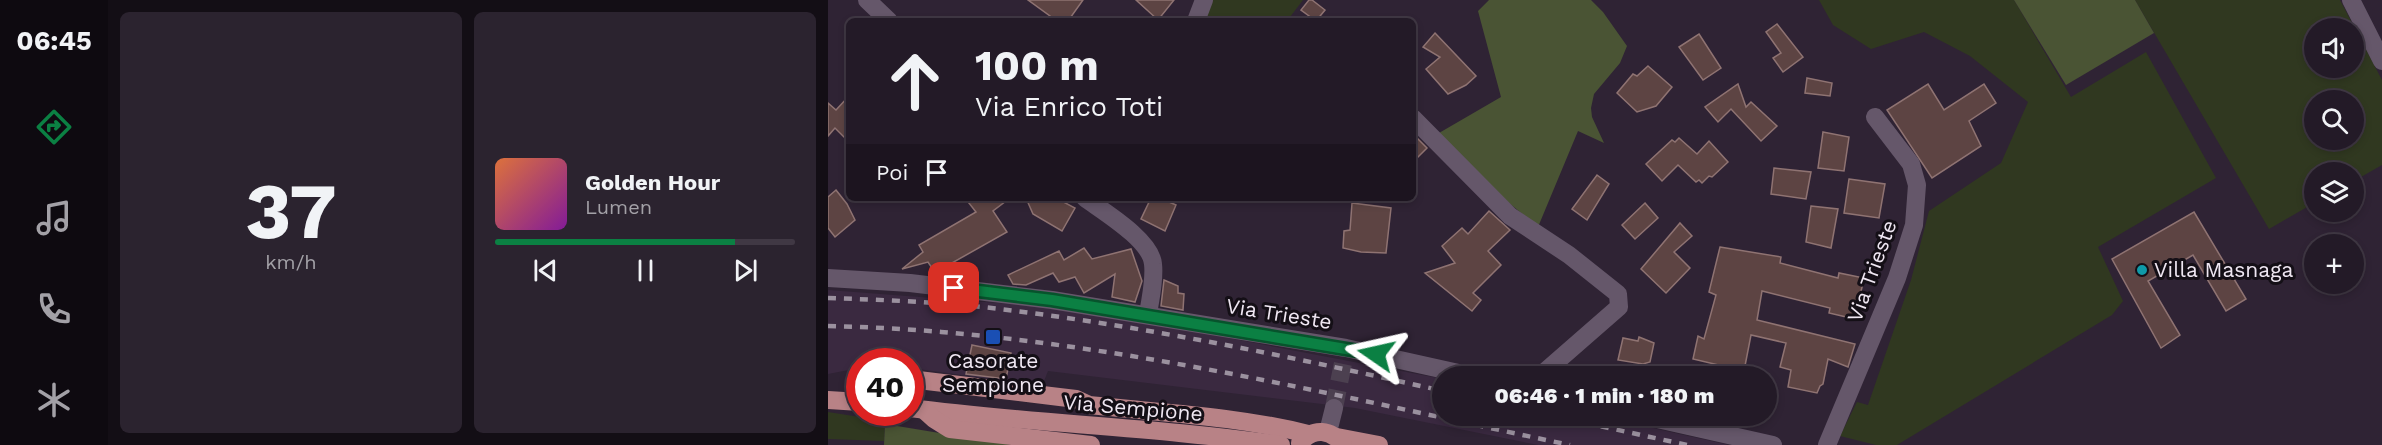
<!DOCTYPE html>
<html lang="it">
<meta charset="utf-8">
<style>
:root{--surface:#231a27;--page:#2b232f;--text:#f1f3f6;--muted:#a3a1a7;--line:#403844;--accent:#0b8043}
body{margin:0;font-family:"Work Sans",sans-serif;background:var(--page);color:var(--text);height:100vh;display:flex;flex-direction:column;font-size:22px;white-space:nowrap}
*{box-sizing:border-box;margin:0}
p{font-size:20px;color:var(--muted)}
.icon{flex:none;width:33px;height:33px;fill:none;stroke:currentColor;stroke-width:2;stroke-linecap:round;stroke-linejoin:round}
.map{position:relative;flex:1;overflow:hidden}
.details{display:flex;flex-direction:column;gap:12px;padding:12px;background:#130e15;width:720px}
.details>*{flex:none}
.top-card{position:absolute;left:18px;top:18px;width:570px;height:183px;border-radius:9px;box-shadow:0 3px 9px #0003,0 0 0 2px var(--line);background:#231a27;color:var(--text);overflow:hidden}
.fabs{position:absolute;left:1476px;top:18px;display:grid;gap:12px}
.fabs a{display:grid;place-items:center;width:60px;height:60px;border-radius:50%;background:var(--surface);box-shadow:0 3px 9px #0003,0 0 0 2px var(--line);font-size:30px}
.speed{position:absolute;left:18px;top:348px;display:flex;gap:12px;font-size:30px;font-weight:700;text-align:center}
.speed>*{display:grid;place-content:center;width:78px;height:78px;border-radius:50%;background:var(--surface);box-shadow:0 3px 9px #0003,0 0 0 2px var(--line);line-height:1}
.speed .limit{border:9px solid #d22;background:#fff;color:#111}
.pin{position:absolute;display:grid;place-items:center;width:51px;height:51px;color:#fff;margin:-26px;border-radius:12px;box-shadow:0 3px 9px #0006}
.me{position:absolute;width:66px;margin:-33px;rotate:281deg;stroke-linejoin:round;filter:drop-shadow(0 0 4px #0008)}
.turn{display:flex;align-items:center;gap:21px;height:126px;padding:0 30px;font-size:27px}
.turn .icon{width:78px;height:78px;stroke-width:2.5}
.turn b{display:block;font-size:42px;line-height:51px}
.then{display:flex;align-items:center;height:57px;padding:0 30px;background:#0003;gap:12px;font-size:22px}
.details .tile{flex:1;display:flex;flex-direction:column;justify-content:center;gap:9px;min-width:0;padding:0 21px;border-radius:9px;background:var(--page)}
.details .dial{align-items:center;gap:0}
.dial b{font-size:78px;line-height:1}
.song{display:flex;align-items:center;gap:18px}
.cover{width:72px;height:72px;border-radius:9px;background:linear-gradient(135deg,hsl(20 70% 55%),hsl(290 70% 35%))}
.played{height:6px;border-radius:3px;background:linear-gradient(90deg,var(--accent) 80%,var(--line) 80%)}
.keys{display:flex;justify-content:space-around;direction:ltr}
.details .tiles{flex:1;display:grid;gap:12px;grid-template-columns:repeat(2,1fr)}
.trip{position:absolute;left:604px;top:366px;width:345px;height:60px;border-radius:30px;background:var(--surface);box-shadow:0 3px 9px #0003,0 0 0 2px var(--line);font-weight:800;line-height:60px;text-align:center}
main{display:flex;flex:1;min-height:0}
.tabs{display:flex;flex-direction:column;width:108px;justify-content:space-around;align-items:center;background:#0e0a10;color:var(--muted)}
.tabs .icon{width:42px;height:42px}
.tabs .selected{color:var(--accent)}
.tabs b{font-size:27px;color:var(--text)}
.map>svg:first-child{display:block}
</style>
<main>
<nav class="tabs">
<b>06:45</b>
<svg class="icon selected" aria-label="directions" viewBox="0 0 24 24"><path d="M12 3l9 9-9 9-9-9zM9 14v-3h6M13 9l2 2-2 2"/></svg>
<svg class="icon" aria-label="music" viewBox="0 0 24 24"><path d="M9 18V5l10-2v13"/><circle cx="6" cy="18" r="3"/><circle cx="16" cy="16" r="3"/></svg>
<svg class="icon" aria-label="phone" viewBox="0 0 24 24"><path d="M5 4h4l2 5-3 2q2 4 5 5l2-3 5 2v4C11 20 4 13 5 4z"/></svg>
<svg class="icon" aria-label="climate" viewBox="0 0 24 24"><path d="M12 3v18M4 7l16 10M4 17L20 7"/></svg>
</nav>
<section class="details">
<div class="tiles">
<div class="tile dial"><b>37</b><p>km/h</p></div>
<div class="tile">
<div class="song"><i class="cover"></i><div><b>Golden Hour</b><p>Lumen</p></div></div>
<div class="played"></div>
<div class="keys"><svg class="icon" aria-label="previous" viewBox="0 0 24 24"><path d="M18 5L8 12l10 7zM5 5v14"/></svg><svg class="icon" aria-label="pause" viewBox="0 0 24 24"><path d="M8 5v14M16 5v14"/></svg><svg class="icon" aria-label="next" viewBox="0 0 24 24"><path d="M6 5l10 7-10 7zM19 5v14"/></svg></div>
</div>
</div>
</section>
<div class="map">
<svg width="1554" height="445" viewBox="0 0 1554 445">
<rect width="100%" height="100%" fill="#2f2334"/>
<path fill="#3a2940" d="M0,290L210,306L359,330L615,379V416H771L901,445H710L527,408L220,371L214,386L83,368L82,362H32L31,368L0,374Z"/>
<g fill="#303820" fill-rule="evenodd">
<path d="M382,0H475L459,21H374Z"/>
<path d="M991,0H1186L1243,97L1318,52L1388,178L1270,247L1295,301L1284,315L1069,445H1048L1012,436L1029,402L1040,405L1083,280L1101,211L1173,163L1200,102L1142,56L1096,32L1043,49L1005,25Z"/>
<path d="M1307,0H1512L1554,80V165L1526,181V172H1486V203L1441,229ZM1486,28H1526V68H1486ZM1486,100H1526V140H1486Z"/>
<path d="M0,412L51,420L57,424L56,441L0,439Z"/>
</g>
<g fill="#4a5434">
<path d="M661,0H763L775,12L799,46L792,63L766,94L763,108L764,117L776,143L750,131L710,227L663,188L611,133L673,97L650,11Z"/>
<path d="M1186,0H1307L1326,33L1238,85Z"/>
<path d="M57,424L184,445H56Z"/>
</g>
<g fill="#5d4443" stroke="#8f7372" stroke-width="1.5">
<path d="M200,0H255L240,21H229Z"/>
<path d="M308,0H346L330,20Z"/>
<path d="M481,0H484L497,10L488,21L473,10Z"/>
<path d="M949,24L975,57L955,72L945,58L953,53L938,32Z"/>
<path d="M607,33L648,76L638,85L620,94L598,69L612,57L595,47Z"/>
<path d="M871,34L893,68L875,80L851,47Z"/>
<path d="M820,66L844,87L828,106L809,112L789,93L805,74L809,76Z"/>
<path d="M979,78L1004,83L1002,96L977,93Z"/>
<path d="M910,84L918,107L923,102L949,126L933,141L903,109L890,122L877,107Z"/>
<path d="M1100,84L1116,110L1156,84L1168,103L1141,121L1153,146L1104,178L1059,110Z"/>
<path d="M21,96V142L7,128L0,136V103L8,110Z"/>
<path d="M995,132L1021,137L1016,171L990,168Z"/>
<path d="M585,134L599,148L585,162Z"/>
<path d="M851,138L869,154L881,141L900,162L884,177L881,176L874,183L871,180L868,182L850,165L834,181L818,164L844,140L847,142Z"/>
<path d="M946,168L983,172L978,199L943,194Z"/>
<path d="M769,175L781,184L759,220L744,209Z"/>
<path d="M1021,179L1057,184L1051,218L1016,213Z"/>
<path d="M8,190L19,204L27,220L7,237L0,228V197Z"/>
<path d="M137,198H182L165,211L179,232L115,268L106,271L100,262L74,269L95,252L91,245L148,212Z"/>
<path d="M198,198H228L247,208L234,231L205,214Z"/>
<path d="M323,198H332L348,205L337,231L313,219Z"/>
<path d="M524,203L563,208L558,253L533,252L515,248L516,231L522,230Z"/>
<path d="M817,203L830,218L807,239L794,225Z"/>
<path d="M983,206L1010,209L1003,248L978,242Z"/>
<path d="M661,211L682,230L660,251L673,265L645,293L653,300L644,311L597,273L627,263L614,246L634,228L640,234Z"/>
<path d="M1366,212L1418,299L1398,311L1365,255L1320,281L1352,335L1333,348L1284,259Z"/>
<path d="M852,223L864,236L846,252L862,268L838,293L813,269Z"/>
<path d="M892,247L953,257L952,263L1010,278L1011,273L1036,278L1027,319L1001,313L1002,308L934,291L929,320L1027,344L1020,367L1000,359L995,384L992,386L989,393L960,387L963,370L952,367L958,343L923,335L916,371L865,359L870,336L876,339L888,295L881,292Z"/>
<path d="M256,248L264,259L303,249L314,281L307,302L284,297L287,274L256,293L247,277L231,282L225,273L198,285L185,284L180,275L231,251L236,260Z"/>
<path d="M336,280L350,286V293L356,294L355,310L333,306Z"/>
<path d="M811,337L826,343L822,362L815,364L790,360L795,338L810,341Z"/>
<path d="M144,345L183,353L178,379L138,374Z"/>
</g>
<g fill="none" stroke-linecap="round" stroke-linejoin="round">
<path stroke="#4c4050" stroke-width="18" stroke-dasharray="18 9" stroke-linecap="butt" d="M506,408L516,358"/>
<g stroke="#65576a" stroke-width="18">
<path d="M39,0L61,21"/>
<path d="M1523,0L1554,61"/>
<path d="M368,21L376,0"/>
<path d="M585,118L682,216L741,255L790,294L791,307L712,376"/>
<path d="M257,198C276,212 323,240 325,264C327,281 322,299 320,315"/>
<path d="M0,278L82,283L224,300L518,348L644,376"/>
<path d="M816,416L945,445"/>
<path d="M500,432L506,408"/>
<path d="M999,445L1069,278L1086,225L1089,185L1083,164L1047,117"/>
</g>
<g stroke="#b88286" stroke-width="18">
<path d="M82,379L248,399L261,405C334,413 409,416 480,434"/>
<path d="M0,400L32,402"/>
<path d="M82,408C206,424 330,427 453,445"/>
<path d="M96,410L106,419L122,429L263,445"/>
<path d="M509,437L551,445"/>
<path d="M472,443C485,427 503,429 515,445"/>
</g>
<g stroke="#9b919f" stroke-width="4.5" stroke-dasharray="8 8" stroke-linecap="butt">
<path d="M0,298C57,300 115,302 172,309C321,327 469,358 615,391"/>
<path d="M0,326C251,331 498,394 742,445"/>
<path d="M726,416L859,445"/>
</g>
</g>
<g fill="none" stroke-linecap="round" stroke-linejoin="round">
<g stroke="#07532c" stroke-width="15">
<path id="route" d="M126,288L224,300L548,354"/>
</g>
<use href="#route" stroke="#0b8043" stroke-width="10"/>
</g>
<circle fill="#0f9aa8" stroke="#140f16" stroke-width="2" cx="1314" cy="270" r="6"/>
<rect fill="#1a4fb4" stroke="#140f16" stroke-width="2" x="157" y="329" width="16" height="16" rx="3"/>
<g text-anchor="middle" stroke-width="6" stroke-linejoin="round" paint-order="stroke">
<g font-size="21" fill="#efe7f2" stroke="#140f16" text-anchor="start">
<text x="1326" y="277">Villa Masnaga</text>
<text x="165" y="368" text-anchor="middle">Casorate<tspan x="165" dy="24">Sempione</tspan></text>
</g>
<g font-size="21" fill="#efe7f2" stroke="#140f16">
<text transform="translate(1044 271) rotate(-70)" y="7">Via Trieste</text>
<text transform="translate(451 314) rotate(9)" y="7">Via Trieste</text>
<text transform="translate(305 408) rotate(5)" y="7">Via Sempione</text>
</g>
</g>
</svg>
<div class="fabs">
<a><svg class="icon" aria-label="sound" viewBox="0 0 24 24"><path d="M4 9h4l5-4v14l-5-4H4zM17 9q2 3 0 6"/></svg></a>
<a><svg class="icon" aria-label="search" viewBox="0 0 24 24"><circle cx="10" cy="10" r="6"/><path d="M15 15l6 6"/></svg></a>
<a><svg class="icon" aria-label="layers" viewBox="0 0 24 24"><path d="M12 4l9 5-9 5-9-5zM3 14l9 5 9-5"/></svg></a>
<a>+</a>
</div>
<div class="speed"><div class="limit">40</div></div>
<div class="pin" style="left:126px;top:288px;background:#d93025"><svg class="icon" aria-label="arrive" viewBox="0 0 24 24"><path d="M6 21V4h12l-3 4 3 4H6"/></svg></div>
<svg class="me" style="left:548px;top:354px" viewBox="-20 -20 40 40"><path d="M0-17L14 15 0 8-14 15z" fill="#0b8043" stroke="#fff" stroke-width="4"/></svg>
<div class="trip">06:46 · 1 min · 180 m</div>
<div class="top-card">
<div class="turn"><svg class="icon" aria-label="ahead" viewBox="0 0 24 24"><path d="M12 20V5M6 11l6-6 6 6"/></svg><div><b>100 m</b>Via Enrico Toti</div></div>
<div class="then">Poi<svg class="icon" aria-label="arrive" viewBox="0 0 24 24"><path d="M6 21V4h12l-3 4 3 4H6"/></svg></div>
</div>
</div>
</main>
